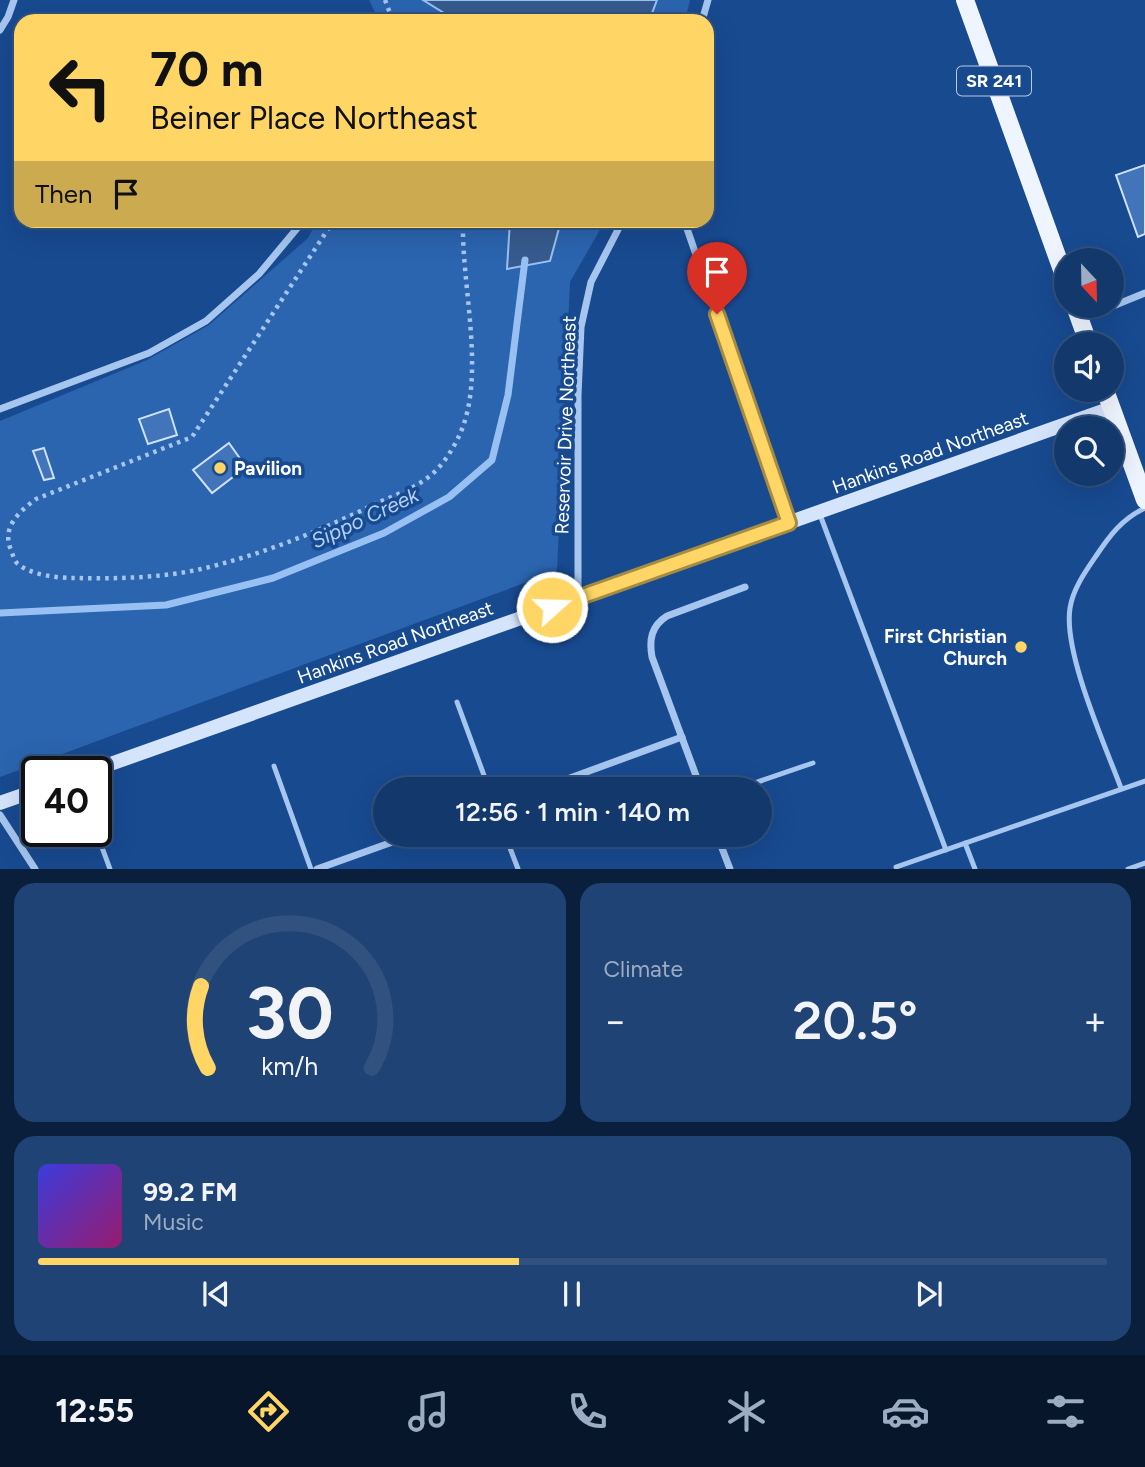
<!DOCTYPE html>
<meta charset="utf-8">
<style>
:root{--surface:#12386c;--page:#1f4374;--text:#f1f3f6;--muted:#9cacc2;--line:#31527f;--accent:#ffd665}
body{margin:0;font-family:Figtree,sans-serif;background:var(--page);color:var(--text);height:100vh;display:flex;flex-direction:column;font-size:26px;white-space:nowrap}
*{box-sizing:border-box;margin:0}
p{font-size:23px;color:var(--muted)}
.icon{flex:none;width:38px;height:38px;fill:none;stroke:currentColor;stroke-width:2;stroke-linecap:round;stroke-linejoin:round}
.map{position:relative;height:869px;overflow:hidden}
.side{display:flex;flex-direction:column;gap:14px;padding:14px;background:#0a1f3b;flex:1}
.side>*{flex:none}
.banner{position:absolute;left:14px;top:14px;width:700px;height:214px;border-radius:21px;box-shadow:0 7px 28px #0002,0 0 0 2px var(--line);background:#ffd665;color:#111;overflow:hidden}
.needle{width:46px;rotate:158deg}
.controls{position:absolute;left:1054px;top:248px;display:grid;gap:14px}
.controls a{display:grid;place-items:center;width:70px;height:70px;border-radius:50%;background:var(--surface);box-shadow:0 7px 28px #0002,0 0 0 2px var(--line);font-size:35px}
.speed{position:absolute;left:21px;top:756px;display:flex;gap:14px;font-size:35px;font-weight:700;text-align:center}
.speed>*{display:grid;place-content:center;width:91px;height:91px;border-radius:50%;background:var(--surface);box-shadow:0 7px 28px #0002,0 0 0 2px var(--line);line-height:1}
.speed .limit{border:4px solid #111;border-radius:10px;background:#fff;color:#111}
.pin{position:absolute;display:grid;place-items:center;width:60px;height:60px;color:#fff;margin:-72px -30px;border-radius:50% 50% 50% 0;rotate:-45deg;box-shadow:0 0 7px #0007}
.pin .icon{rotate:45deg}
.me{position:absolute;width:77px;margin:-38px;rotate:70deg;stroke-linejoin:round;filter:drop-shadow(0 0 5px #0008)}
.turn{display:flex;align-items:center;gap:24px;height:147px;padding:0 21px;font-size:32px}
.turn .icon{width:91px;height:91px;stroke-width:2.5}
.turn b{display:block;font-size:49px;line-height:60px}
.then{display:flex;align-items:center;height:66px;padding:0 21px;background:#0003;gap:14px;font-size:26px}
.big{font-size:52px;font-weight:600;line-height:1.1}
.side .card{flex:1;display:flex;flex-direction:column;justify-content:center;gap:10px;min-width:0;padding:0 24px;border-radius:21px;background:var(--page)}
.side .dial{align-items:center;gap:0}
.dial svg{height:182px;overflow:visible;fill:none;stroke:var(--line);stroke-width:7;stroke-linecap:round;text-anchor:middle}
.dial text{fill:var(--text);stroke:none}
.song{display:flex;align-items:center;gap:21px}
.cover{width:84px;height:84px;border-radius:10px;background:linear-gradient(135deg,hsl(240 70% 55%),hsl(320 70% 35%))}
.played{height:7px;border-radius:4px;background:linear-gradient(90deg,var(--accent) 45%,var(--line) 45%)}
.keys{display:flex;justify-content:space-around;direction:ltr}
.heat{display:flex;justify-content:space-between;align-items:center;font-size:38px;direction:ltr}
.side .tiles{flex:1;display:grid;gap:14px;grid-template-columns:1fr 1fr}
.card:last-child{grid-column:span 2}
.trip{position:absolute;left:373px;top:777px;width:399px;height:70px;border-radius:35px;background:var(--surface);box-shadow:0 7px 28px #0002,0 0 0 2px var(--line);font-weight:600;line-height:70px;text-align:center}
.dock{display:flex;height:112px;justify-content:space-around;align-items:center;background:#07162b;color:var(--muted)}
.dock .icon{width:49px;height:49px}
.dock .current{color:var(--accent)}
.dock b{font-size:32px;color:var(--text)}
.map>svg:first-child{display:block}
</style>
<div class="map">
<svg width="1145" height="869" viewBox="0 0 1145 869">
<rect width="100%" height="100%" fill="#184a90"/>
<g fill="#2b64af">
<path d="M369,0H690L685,21H379Z"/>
<path d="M317,221H605L570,282L557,571L0,777V421L147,360L209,325L308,238Z"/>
</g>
<g fill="#375b8f" stroke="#99c0f2" stroke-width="2">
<path d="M423,0H657L649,21H457Z"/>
<path d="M510,221H561L550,261L507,269Z"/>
</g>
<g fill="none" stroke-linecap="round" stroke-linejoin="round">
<path stroke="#99c0f2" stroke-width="7" d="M0,613L166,605L273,578L384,533L449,497L492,460L508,395L525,260"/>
</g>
<g fill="#4174b9" stroke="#cde1fb" stroke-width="2">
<path d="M1145,165V234L1138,237L1116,175Z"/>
<path d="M169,409L177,435L148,444L139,419Z"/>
<path d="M229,443L246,467L212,493L193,470Z"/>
<path d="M44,448L54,478L44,480L33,451Z"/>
</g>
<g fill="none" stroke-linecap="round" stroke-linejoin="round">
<g stroke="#a6c6ef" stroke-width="4.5" stroke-dasharray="3.5 5" stroke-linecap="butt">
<path d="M385,0L393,21"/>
<path d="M334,220L192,437L36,499C20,511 1,527 11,550C13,555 14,561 18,564C31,575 57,578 74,578C115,579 161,578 201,569C261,555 320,531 375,504C390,497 409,491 423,481C439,471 451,453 459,436C487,377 461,286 463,220"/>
</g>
<g stroke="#a6c6ef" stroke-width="5">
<path d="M819,512L946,850"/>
<path d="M457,702L489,789"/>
<path d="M274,766L311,869"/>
<path d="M1121,788C1105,745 1063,652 1070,608C1073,589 1085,572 1096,556C1110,535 1122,519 1145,508"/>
<path d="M737,789L813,763"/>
<path d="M96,831L110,869"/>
<path d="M505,835L518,869"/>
<path d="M965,843L975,869"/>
<path d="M896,867L1145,781"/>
<path d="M1128,869L1145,863"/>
</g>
<g stroke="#a6c6ef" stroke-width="7">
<path d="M702,21L708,0"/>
<path d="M0,30L8,17L14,0"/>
<path d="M684,220L789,523"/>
<path d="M1081,319L1145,293"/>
<path d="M0,409L149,353L206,321L259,274L304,220"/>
<path d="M578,598V395L581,327L591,282L623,220"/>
<path d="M540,789L682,737"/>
<path d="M701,789L652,657C649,640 651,626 667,616L745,587"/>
<path d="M0,815L35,869"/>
<path d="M717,835L730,869"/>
<path d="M317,869L412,835"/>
</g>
<g stroke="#d4e4fb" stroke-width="14">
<path d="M88,772L1111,408"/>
<path d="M0,803L37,790"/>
</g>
<g stroke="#eff5ff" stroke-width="18">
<path d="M965,0L1066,281"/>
<path d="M1075,306L1089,345"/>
<path d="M1105,390L1145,500"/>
</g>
</g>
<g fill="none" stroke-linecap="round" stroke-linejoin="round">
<g stroke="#a68b42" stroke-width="18">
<path id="route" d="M552,607L789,523L717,314"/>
</g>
<use href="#route" stroke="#ffd665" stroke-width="12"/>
</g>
<g fill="#ffd665" stroke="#184a90" stroke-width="2.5">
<circle cx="220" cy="468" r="7"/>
<circle cx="1021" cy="647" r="7"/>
</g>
<g text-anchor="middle" stroke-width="7" stroke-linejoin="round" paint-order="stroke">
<rect fill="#184a90" stroke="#bac9de" stroke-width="2" x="957" y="66.5" width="74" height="29" rx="5"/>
<g font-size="18" font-weight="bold" fill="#fff">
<text x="994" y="87">SR 241</text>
</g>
<g font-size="19" fill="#fff" stroke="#184a90">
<text transform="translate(565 425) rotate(-88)" y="7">Reservoir Drive Northeast</text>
<text transform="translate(930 452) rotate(-20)" y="7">Hankins Road Northeast</text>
<text transform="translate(395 642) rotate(-20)" y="7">Hankins Road Northeast</text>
</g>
<g font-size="19" font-weight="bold" fill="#fff" stroke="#184a90" text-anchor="start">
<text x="234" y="475">Pavilion</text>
<text x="1007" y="643" text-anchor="end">First Christian<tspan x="1007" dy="22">Church</tspan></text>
</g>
<g font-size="21" font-style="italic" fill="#b2d0f6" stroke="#184a90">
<text transform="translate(365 518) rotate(-25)" y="7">Sippo Creek</text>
</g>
</g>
</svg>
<div class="controls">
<a><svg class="needle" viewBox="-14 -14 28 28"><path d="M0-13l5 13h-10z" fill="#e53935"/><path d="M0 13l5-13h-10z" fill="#9cacc2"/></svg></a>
<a><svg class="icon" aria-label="sound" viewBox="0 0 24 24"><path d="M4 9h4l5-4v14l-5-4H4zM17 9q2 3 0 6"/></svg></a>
<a><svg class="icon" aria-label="search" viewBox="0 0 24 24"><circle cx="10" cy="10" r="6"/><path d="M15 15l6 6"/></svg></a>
</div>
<div class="speed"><div class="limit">40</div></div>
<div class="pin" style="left:717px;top:314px;background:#d93025"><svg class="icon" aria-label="arrive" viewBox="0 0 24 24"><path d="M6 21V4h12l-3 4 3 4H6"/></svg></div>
<svg class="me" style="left:552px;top:607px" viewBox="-20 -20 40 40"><circle r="17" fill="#ffd665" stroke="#fff" stroke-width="3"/><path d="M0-11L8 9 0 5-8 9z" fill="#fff"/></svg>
<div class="trip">12:56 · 1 min · 140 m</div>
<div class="banner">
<div class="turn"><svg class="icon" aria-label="left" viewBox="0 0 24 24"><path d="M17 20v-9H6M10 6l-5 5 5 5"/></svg><div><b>70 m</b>Beiner Place Northeast</div></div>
<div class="then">Then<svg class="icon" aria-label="arrive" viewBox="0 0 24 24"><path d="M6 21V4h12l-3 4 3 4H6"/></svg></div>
</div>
</div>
<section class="side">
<div class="tiles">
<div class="card dial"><svg viewBox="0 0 100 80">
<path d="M14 69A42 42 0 1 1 86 69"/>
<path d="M14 69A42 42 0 0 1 11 33" stroke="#ffd665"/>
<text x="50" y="56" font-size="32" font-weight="700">30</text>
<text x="50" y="72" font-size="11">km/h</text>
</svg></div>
<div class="card"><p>Climate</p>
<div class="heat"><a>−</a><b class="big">20.5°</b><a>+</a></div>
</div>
<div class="card">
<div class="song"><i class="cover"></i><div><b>99.2 FM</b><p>Music</p></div></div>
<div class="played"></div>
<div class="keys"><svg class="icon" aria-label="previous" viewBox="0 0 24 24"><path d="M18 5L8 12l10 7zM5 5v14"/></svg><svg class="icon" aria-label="pause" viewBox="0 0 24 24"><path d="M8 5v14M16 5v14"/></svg><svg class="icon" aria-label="next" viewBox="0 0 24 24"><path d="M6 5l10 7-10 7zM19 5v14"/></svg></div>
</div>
</div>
</section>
<nav class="dock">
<b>12:55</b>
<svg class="icon current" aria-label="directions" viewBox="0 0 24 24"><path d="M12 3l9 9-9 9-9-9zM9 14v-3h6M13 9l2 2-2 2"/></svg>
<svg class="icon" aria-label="music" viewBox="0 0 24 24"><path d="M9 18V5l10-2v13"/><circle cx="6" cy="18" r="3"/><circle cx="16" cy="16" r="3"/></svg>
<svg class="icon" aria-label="phone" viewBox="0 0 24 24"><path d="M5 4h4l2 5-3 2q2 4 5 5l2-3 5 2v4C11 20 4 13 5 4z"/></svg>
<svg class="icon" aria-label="climate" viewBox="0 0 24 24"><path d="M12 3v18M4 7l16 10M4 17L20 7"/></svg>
<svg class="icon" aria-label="car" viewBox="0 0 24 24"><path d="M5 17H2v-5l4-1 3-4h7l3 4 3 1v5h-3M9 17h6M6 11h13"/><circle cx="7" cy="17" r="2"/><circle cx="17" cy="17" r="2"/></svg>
<svg class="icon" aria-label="filters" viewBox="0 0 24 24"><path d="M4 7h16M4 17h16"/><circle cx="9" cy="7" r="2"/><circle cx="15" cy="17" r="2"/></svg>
</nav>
